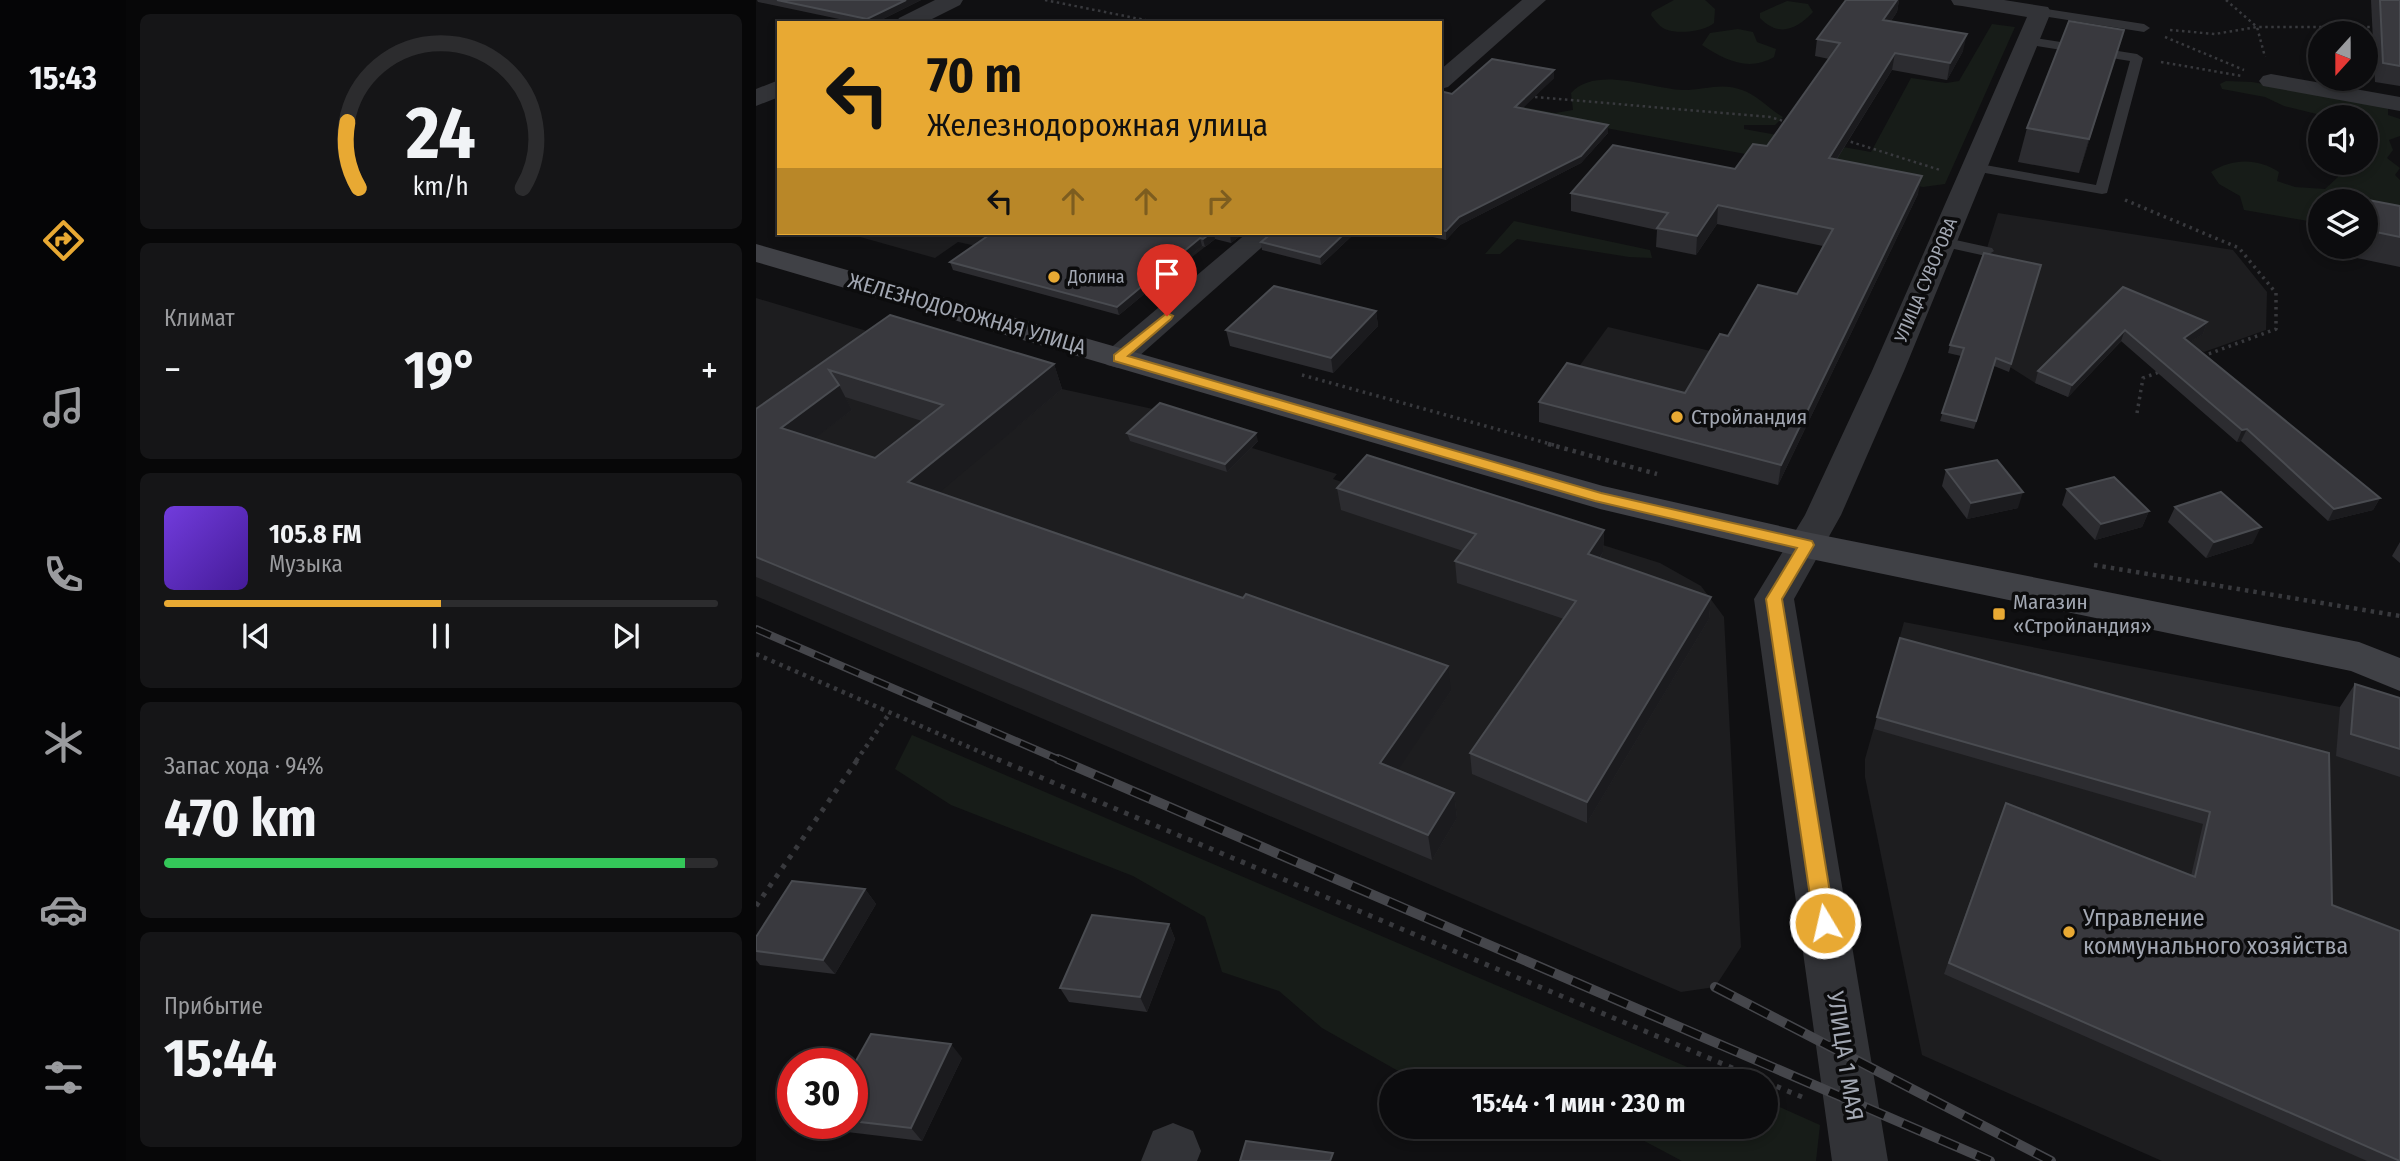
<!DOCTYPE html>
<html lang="ru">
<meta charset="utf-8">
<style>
:root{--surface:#0c0c0e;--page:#151517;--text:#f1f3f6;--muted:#9a9b9e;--line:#2c2c2e;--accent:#e8a933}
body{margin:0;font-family:"Fira Sans Condensed",sans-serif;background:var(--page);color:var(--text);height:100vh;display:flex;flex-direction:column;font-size:26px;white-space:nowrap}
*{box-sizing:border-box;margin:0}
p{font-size:23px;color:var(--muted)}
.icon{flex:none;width:38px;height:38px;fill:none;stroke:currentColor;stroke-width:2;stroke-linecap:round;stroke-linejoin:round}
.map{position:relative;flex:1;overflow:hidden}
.details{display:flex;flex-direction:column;gap:14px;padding:14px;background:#070708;width:630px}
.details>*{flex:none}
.hud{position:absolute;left:21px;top:21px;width:665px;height:214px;border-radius:0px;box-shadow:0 4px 10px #0003,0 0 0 2px var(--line);background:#e8a933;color:#111;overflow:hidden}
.needle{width:46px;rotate:201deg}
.fabs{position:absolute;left:1552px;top:21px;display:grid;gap:14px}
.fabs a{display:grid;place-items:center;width:70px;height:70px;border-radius:50%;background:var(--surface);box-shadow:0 4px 10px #0003,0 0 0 2px var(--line);font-size:35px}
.speed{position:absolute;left:21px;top:1048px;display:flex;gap:14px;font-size:35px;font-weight:700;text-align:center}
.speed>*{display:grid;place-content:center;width:91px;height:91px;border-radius:50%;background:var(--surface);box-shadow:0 4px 10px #0003,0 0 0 2px var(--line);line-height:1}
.speed .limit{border:10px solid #d22;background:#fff;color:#111}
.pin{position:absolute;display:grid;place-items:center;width:60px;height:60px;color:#fff;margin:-72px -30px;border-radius:50% 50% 50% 0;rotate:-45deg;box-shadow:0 0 7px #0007}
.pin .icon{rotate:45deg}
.me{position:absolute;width:77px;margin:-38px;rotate:351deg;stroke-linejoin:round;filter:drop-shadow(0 0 5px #0008)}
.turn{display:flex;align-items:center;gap:24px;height:147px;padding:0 35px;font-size:32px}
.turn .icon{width:91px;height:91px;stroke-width:2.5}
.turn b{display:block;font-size:49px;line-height:60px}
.lanes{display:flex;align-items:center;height:66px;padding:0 35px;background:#0003;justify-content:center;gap:35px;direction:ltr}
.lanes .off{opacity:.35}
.big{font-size:52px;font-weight:700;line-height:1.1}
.details .card{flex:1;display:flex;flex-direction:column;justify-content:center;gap:10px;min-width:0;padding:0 24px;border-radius:10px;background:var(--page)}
.details .dial{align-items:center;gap:0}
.dial svg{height:182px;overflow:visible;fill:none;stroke:var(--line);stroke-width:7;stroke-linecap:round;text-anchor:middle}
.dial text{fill:var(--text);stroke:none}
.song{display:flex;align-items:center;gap:21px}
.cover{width:84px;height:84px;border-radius:10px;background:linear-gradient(135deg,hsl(260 70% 55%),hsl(260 70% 35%))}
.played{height:7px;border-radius:4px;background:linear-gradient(90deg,var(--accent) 50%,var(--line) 50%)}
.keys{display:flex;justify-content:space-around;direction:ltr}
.heat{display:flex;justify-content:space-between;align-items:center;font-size:38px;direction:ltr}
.charge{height:10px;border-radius:5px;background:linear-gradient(90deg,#34c759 94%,var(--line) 0)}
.trip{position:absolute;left:623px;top:1069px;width:399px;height:70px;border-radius:35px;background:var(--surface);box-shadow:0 4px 10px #0003,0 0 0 2px var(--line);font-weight:700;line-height:70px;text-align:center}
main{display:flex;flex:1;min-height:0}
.menu{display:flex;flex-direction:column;width:126px;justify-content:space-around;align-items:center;background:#050506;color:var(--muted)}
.menu .icon{width:49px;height:49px}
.menu .active{color:var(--accent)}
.menu b{font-size:32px;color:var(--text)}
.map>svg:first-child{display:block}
</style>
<main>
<nav class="menu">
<b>15:43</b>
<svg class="icon active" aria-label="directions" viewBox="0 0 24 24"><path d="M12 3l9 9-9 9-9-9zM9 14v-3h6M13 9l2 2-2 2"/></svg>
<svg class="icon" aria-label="music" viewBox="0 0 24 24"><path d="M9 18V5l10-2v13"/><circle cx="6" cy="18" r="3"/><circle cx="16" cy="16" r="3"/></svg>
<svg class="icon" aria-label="phone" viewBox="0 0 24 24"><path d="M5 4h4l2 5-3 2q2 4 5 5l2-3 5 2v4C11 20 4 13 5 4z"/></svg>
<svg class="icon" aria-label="climate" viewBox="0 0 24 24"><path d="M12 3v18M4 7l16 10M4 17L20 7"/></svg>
<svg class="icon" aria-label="car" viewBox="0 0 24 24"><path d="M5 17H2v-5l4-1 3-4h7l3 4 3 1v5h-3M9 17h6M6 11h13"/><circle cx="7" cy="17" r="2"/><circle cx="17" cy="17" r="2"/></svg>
<svg class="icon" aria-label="filters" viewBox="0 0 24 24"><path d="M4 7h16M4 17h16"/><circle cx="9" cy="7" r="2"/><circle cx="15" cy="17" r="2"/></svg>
</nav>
<section class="details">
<div class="card dial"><svg viewBox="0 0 100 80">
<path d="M14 69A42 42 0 1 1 86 69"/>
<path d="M14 69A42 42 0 0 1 9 40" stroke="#e8a933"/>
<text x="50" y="56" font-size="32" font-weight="700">24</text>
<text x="50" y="72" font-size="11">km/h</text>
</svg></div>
<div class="card"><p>Климат</p>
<div class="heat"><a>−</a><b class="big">19°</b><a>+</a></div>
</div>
<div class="card">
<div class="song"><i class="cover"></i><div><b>105.8 FM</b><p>Музыка</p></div></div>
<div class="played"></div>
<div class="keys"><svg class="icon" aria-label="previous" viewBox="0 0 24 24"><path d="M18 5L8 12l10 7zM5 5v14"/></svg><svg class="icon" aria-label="pause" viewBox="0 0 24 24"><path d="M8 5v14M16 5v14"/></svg><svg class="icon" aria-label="next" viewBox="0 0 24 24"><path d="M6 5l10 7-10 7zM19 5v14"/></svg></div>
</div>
<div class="card"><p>Запас хода · 94%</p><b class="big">470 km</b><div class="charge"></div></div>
<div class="card"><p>Прибытие</p><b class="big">15:44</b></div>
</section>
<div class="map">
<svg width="1644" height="1161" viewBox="0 0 1644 1161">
<rect width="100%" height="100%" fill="#101012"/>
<g fill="#1d1d1f">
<path d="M1242,213L1477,250L1511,292L1510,330L1448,352L1384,322L1312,397L1279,383L1254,367L1230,251Z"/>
<path d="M90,233H467L400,285L202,242L179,258Z"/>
<path d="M0,298L306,389L406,411L502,441L496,448L581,474L577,479L604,488L742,512L904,563L945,586L968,617L985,947L959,987L925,992L0,596Z"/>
<path d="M852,327L963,353L927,413L811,383Z"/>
<path d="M1148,622L1584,707L1644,725V1161H1406L1166,1055L1109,777V759Z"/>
</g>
<g fill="#171c18">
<path d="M918,0H949L959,9L958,23C948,32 919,35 907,28C902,25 899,20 895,15L896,12Z"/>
<path d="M1031,1L1052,4L1057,12C1041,29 1023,38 1004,18V13Z"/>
<path d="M1236,24L1259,27L1189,184L1167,187L699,100L707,96L799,113L817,110L815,93C840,65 896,89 927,90C948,90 966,82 986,90C1001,95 1013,109 1027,117L1019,125H988V129L1115,152L1155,78L1190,83L1203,81Z"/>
<path d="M982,29L997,32L1001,42L1020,49L1018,57C992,72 969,60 946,45L954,33Z"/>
<path d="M1470,81L1496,82L1632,106V115L1644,119V136L1633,140L1637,150L1631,158L1644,168L1639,175L1644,180V206L1610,201H1564V223L1488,210L1484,196L1463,184L1455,172C1476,158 1502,158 1523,172L1521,181L1539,187L1569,189L1582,177L1581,163H1610V117H1573L1528,106L1509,97L1466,89L1464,84Z"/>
<path d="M758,221L894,250L896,258L873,257L761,239L744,254H729Z"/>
<path d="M156,735L964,1081H660L566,1028L523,991L466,972L449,917L377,876L195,805L139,769Z"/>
<path d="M1010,1101L1064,1125L1060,1161H926L862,1127H1010Z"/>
</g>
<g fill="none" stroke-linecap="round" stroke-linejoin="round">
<g stroke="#38393d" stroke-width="2.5" stroke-dasharray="2.5 3.5" stroke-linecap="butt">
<path d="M289,0L404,23"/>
<path d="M1470,0L1501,27L1509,57"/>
<path d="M1414,30L1459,34L1501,27H1621"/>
<path d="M1409,37L1488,70"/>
<path d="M1405,62L1486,76"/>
<path d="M779,97L1014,117L1034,123"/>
<path d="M1089,140L1184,170"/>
</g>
<g stroke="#38393d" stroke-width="3.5" stroke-dasharray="2.5 4.5" stroke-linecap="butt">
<path d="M1369,200L1483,248L1520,293V329L1447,356"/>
<path d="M546,375L798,445"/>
<path d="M1381,413L1387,378L1406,371"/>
</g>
<g stroke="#38393d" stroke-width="4.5" stroke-dasharray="3.5 5" stroke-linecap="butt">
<path d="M792,444L901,474"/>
<path d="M1338,565L1644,616"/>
<path d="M0,654L245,761"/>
<path d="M100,761L133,714"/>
</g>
<g stroke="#38393d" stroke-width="5" stroke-dasharray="4.5 7" stroke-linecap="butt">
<path d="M241,759L1010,1082"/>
<path d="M0,906L102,759"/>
<path d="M1010,1082L1046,1097"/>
</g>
<g fill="#323337" fill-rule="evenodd">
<path d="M1284,8L1388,24L1394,28L1388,32L1280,15L1278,12Z"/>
<path d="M1272,37L1381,54L1387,58L1351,193L1346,194L1218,171L1211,167L1218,163L1340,185L1374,61L1268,44L1266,41Z"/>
<path d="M1186,237L1236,248L1238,251L1230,256L1180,245L1178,242Z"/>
</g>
<g fill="#323337" fill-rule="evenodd">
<path d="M179,0H207L204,5L168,23H140L143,18Z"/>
<path d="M766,0H790L692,87L684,89V70Z"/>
<path d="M1195,0H1248L1292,7L1295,12L1148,371L1085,515L1038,599L1132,1161H1076L998,599L1049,515L1116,371L1271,17L1206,6L1198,5Z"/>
<path d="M1515,74L1644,97V111L1507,86L1503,81L1507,76Z"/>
<path d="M23,80V97L0,106V89Z"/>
<path d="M491,233H522L373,365L362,368L351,365L346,358L351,351Z"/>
<path d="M417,1123L437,1131L445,1151L441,1161H385L397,1131Z"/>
</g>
<path fill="#404146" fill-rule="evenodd" d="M0,244L847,486L1050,532L1603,642L1644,658V691L1595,671L1050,558L844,509L0,262Z"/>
<g stroke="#45464b" stroke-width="8">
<path id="rail-far1" d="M0,629L306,761"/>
</g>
<g stroke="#45464b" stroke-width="10">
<g id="rail">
<path d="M302,759L1234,1161"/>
<path d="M959,987L1295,1161"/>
</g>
</g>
<use href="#rail-far1" stroke="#0c0c0d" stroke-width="5" stroke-dasharray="16" stroke-linecap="butt"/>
<use href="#rail" stroke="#0c0c0d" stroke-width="7" stroke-dasharray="20" stroke-linecap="butt"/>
</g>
<g fill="#2c2c30" fill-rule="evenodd">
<path d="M1,0H165L119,23H102L2,2Z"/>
<path d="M1090,0H1143L1141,12L1135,21L1207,51L1191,80L1136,70L1081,159L1162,194L1022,485L783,422V402L929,393L972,336L1041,294L1067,246L961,224L940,255L900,247L901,230L815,211V193L979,169L1011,146L1073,59L1059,56L1061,39Z"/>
<path d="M1615,0H1644V86L1619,82Z"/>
<path d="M1358,62L1323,173L1262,162L1271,128Z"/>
<path d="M798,78L766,108L852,133L825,163L704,225L690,240L659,233H684V91L696,94Z"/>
<path d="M1607,199L1644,206V267L1596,257L1595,247H1610V201H1606Z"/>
<path d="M236,233H488L475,243L459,239L449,247L446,246L363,315L197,270L194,262Z"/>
<path d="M516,233H599L565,265L506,250L505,242Z"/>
<path d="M1285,265L1253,372L1238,366L1218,429L1184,421L1205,356L1192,353L1194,345Z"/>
<path d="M1367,287L1451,322L1447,334L1434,342L1624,498L1617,510L1572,521L1485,441L1481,442L1365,341L1312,397L1279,383L1282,371Z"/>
<path d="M620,311L622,326L577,373L474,346L470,330Z"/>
<path d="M134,315L298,364L306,389L183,492L695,691L641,770L698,793L701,818L676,860L0,577V409ZM89,397L166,421L119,458L58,438L96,410Z"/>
<path d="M371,433L502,441L471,472L374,441Z"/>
<path d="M1190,470L1262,508L1211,519L1186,486Z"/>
<path d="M581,488L848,530L847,552L844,558L955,597L953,619L831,823L716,774L714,753L808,619L701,583L699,561L707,551L585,510Z"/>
<path d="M1311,489L1393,511L1386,527L1339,540L1306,505Z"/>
<path d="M1419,507L1497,543L1450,558L1412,522Z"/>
<path d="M1644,542V563L1636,556Z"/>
<path d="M1599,684L1644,698V777L1580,756L1584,707Z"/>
<path d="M1121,717L1573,753L1576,905L1644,1161H1611L1188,974L1245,815L1435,876L1447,824L1118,729Z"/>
<path d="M109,889L120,904L79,974L4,965L0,960V937Z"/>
<path d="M413,924L419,939L391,1012L313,1002L304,988Z"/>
<path d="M206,1058L166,1141L83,1131L76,1124H96V1068Z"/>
</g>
<g fill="#1b1b1e">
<path d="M150,0H165L119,23H113L111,19Z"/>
<path d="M1141,0H1143L1141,12L1124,37L1127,20Z"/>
<path d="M1368,30L1358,62L1323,173L1333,139Z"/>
<path d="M1211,34L1207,51L1191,80L1194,63Z"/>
<path d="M1139,53L1136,70L1070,176L1073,158Z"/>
<path d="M798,70V78L760,115L759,107Z"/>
<path d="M852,125V133L825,163L704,225L690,240V231L703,217Z"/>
<path d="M1166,176L1162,194L1022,485L1025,465Z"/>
<path d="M962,205L961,224L940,255L941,236Z"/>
<path d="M455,233H458L459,239L449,247L447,239Z"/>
<path d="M476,233H488L475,243L474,235Z"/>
<path d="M589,233H599L565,265L564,257Z"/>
<path d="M444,238L446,246L363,315L361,307Z"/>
<path d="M620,311L622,326L577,373L575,358Z"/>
<path d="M1451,322L1447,334L1423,349L1428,338Z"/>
<path d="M1369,330L1365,341L1312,397L1316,385Z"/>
<path d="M298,364L306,389L165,508L152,482Z"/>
<path d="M83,385L96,410L39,453L25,428Z"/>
<path d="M1491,429L1485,441L1481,442L1486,430Z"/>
<path d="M500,433L502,441L471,472L469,464Z"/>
<path d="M1267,492L1262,508L1211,519L1215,503Z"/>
<path d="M1624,498L1617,510L1572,521L1578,509Z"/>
<path d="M1393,511L1386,527L1339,540L1345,524Z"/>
<path d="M1505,527L1497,543L1450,558L1458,542Z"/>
<path d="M848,530L847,552L832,576V554Z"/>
<path d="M955,597L953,619L831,823V802Z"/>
<path d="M692,666L695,691L629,789L624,763Z"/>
<path d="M698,793L701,818L676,860L672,835Z"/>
<path d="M109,889L120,904L79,974L67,960Z"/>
<path d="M413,924L419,939L391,1012L384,997Z"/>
<path d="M195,1044L206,1058L166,1141L155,1128Z"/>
</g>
<g fill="#39393e" stroke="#494b50" stroke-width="2" fill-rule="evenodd">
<path d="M21,0H150L111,19Z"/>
<path d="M1090,0H1141L1127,20L1211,34L1194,63L1139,53L1073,158L1166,176L1025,465L783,402L811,363L929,393L964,334L972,336L1002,285L1041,294L1077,229L962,205L941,236L901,228L912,213L815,193L857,145L979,169L997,144L1011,146L1084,43L1061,39Z"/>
<path d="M1624,0H1644V66L1627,63Z"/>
<path d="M1313,21L1368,30L1333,139L1271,128Z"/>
<path d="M736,59L798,70L759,107L852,125L825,156L703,217L690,231L684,230V91L696,94Z"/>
<path d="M1607,199L1644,206V237L1610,230V201H1607Z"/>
<path d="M236,233H455L447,239L444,238L361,307L194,262Z"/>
<path d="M516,233H589L564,257L505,242Z"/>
<path d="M1228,253L1285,265L1255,364L1240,358L1220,421L1186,413L1208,348L1194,345Z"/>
<path d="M518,286L620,311L575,358L470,330Z"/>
<path d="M1367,287L1451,322L1428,338L1624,498L1578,509L1491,429L1486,430L1369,330L1316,385L1282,371Z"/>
<path d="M134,315L298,364L152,482L487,598L490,594L692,666L624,763L698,793L672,835L0,557V409ZM73,370L187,405L119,458L25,428L83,385Z"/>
<path d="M404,403L500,433L469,464L371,433Z"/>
<path d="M611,455L848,530L832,554L955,597L831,802L714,753L820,601L699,561L720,534L581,488Z"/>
<path d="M1241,460L1267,492L1215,503L1190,470Z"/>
<path d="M1358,477L1393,511L1345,524L1311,489Z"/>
<path d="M1465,492L1505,527L1458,542L1419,507Z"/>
<path d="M1144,638L1573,753L1576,905L1644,931V1161L1193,963L1250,803L1439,877L1454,812L1121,717Z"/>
<path d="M1599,684L1644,698V749L1595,734Z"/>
<path d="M36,881L109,889L67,960L0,951V937Z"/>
<path d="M336,915L413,924L384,997L304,988Z"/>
<path d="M115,1034L195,1044L155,1128L96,1121V1068Z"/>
<path d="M490,1141L577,1153L574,1161H484Z"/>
</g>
<path fill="#e8a933" stroke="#976e21" stroke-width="2" d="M411,313L417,316L415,319L372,356L845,493L1056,541L1058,545L1026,599L1079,923L1076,929L1069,932L1061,929L1058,923L1010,599L1041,548L839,501L358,361V355Z"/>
<g fill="#e8a933" stroke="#0c0c0d" stroke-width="2.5">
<circle cx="298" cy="277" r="7"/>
<circle cx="921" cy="417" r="7"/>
<rect x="1236" y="607" width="14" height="14" rx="3.5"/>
<circle cx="1313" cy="932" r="7"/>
</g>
<g text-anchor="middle" stroke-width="7" stroke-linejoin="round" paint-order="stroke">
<g font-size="18" fill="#a2a7b2" stroke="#0c0c0d" text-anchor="start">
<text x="312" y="283">Долина</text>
</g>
<g font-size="18" fill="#a2a7b2" stroke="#0c0c0d">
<text transform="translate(1170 280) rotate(-67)" y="6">УЛИЦА СУВОРОВА</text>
</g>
<g font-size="21" fill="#a2a7b2" stroke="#0c0c0d">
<text transform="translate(211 314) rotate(16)" y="7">ЖЕЛЕЗНОДОРОЖНАЯ УЛИЦА</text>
</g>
<g font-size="21" fill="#a2a7b2" stroke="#0c0c0d" text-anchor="start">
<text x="935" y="424">Стройландия</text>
<text x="1257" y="609">Магазин<tspan x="1257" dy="24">«Стройландия»</tspan></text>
</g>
<g font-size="24" fill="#a2a7b2" stroke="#0c0c0d" text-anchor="start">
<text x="1327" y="926">Управление<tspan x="1327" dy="28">коммунального хозяйства</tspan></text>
</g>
<g font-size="24" fill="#a2a7b2" stroke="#0c0c0d">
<text transform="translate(1089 1056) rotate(81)" y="8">УЛИЦА 1 МАЯ</text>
</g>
</g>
</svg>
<div class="fabs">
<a><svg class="needle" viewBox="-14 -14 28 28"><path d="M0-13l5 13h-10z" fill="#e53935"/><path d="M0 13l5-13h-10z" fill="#9a9b9e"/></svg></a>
<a><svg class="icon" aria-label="sound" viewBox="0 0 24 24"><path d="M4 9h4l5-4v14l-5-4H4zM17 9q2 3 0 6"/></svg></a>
<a><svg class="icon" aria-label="layers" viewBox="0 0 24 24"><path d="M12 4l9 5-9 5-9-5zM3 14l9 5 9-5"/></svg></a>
</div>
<div class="speed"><div class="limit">30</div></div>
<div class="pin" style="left:411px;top:316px;background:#d93025"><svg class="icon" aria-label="arrive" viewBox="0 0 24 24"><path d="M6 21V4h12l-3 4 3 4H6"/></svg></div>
<svg class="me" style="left:1069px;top:923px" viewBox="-20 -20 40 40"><circle r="17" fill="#e8a933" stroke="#fff" stroke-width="3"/><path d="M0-11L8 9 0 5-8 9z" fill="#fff"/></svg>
<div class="trip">15:44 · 1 мин · 230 m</div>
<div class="hud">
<div class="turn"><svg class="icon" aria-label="left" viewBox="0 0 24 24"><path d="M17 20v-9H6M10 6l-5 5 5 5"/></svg><div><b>70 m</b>Железнодорожная улица</div></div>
<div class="lanes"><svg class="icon" aria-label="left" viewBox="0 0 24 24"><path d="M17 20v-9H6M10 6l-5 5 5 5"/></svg><svg class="icon off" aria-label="ahead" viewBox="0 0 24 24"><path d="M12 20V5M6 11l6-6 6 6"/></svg><svg class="icon off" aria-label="ahead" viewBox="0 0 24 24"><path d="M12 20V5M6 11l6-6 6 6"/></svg><svg class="icon off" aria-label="right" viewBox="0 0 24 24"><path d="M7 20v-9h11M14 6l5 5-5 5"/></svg></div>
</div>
</div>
</main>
